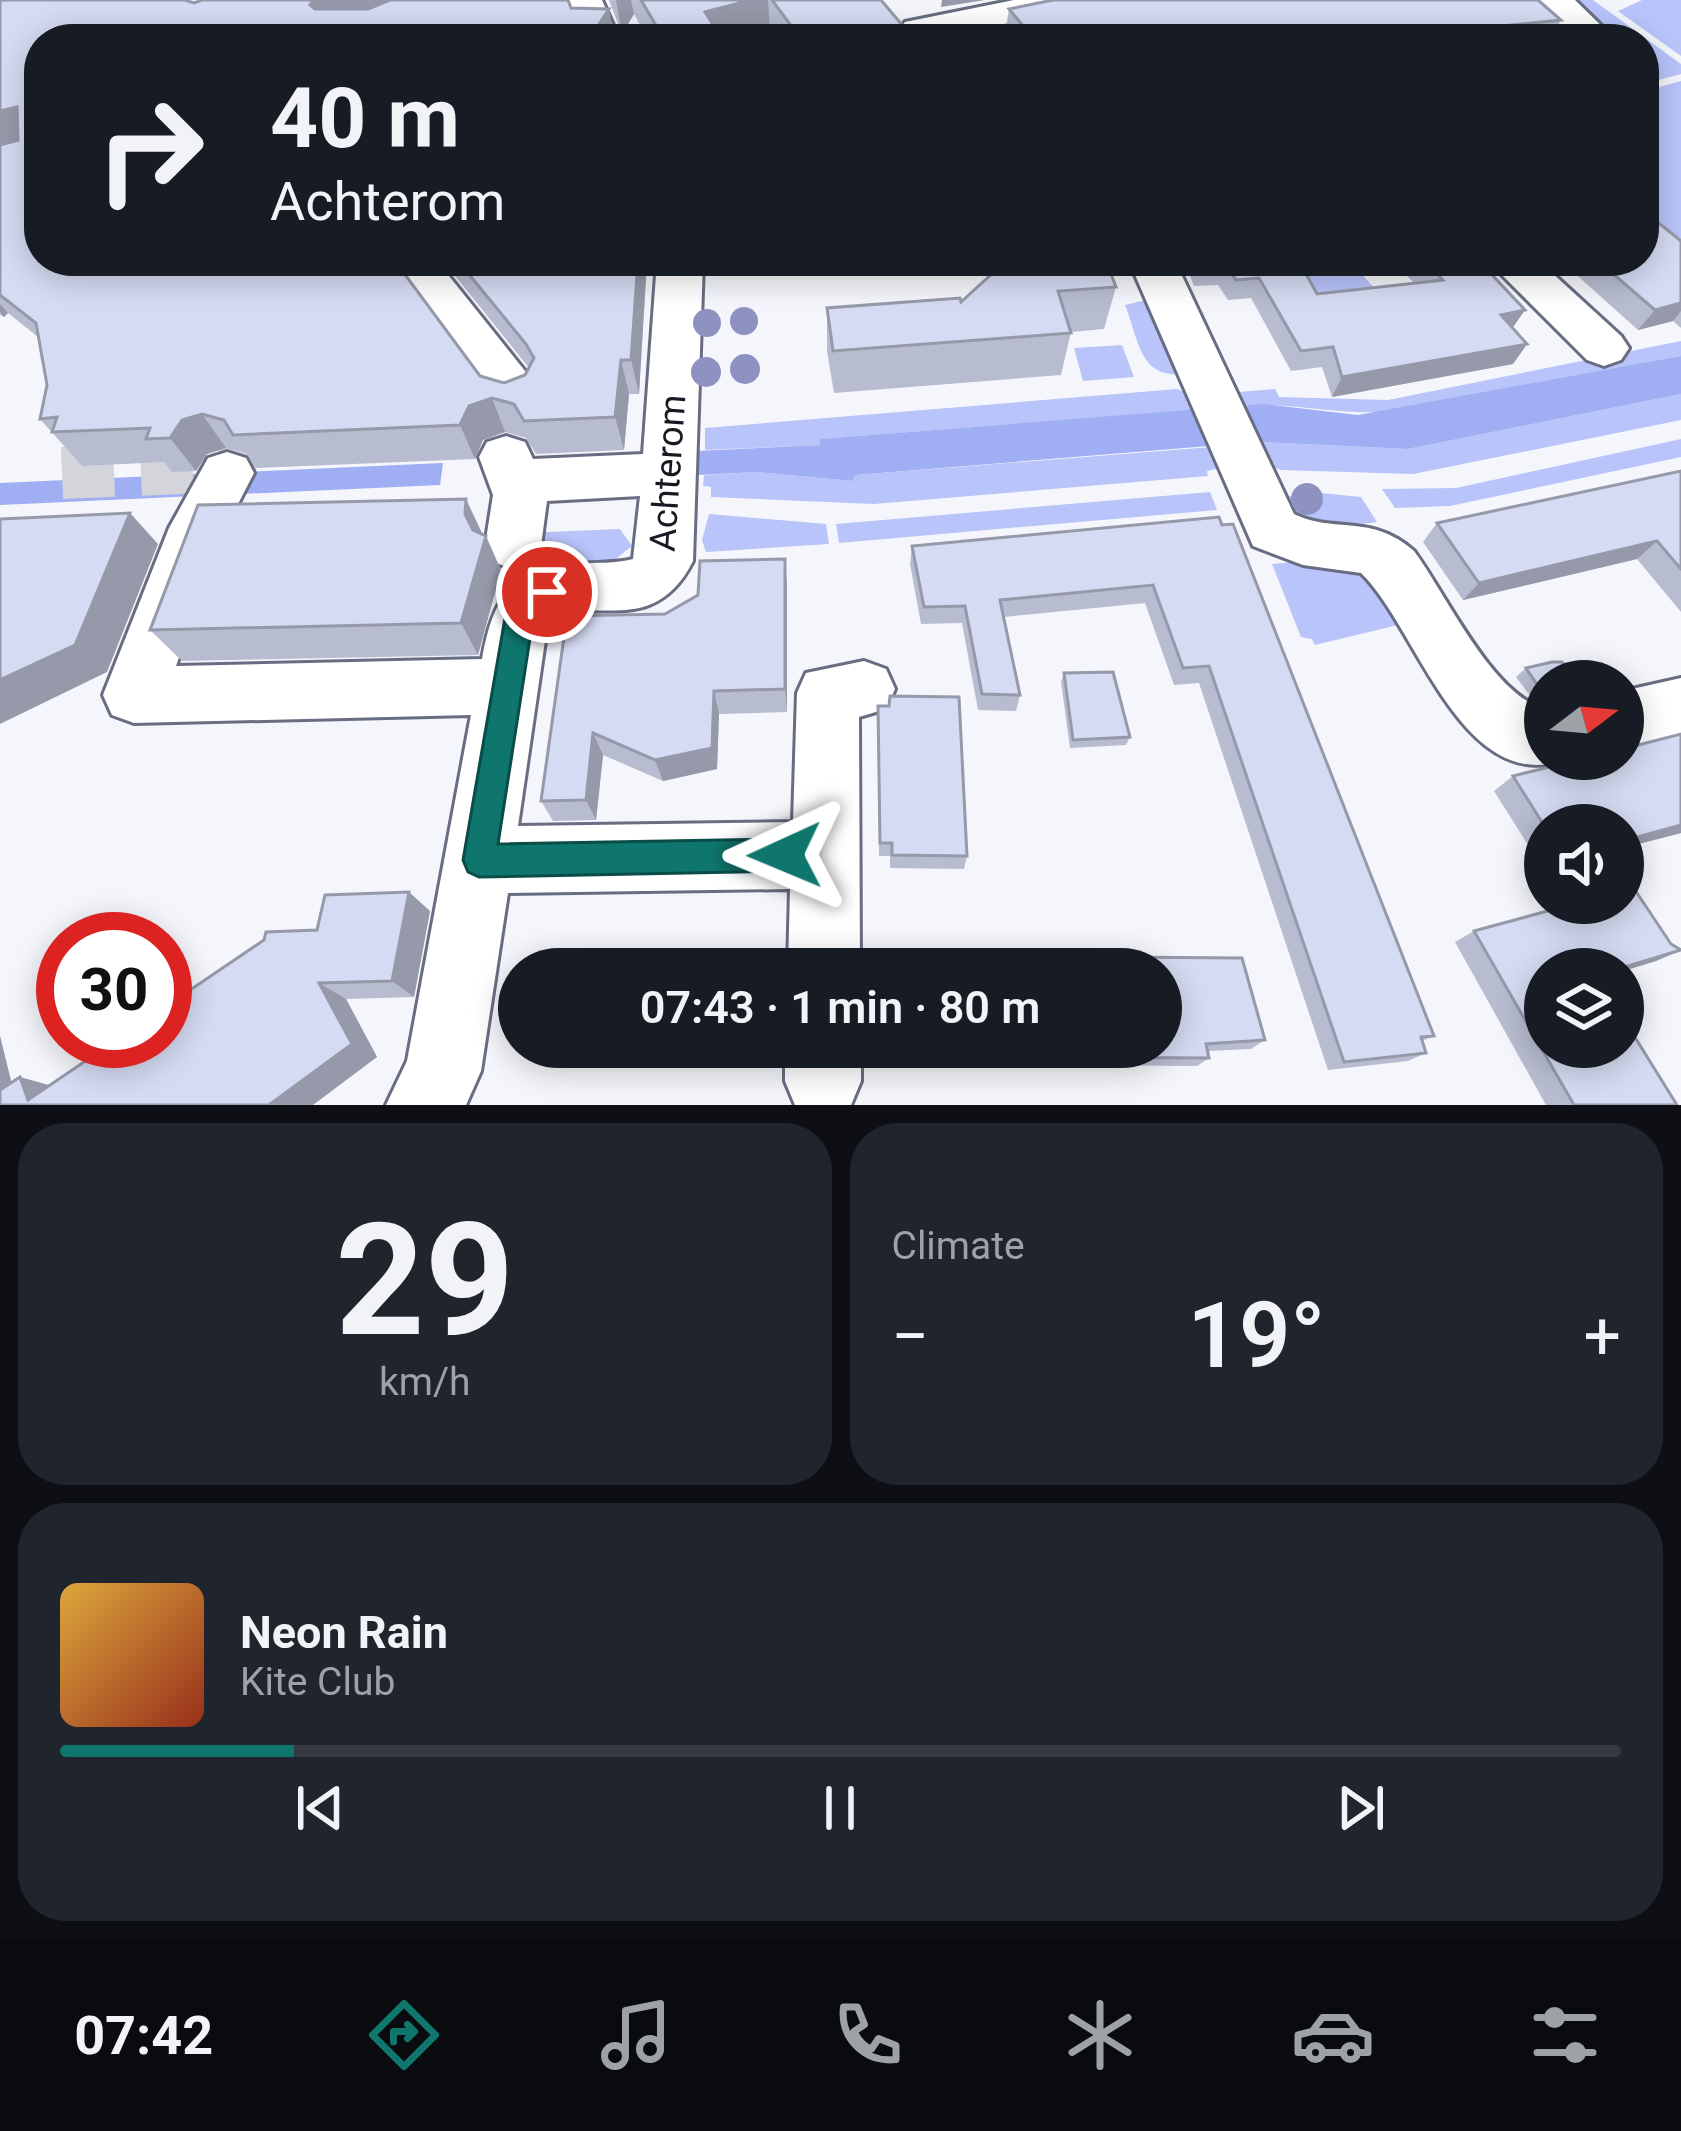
<!DOCTYPE html>
<meta charset="utf-8">
<style>
:root{--surface:#171b24;--page:#20242c;--text:#f1f3f6;--muted:#9ea1a6;--line:#363941;--accent:#0f766e}
body{margin:0;font-family:Roboto,sans-serif;background:var(--page);color:var(--text);height:100vh;display:flex;flex-direction:column;font-size:45px;white-space:nowrap}
*{box-sizing:border-box;margin:0}
p{font-size:39px;color:var(--muted)}
.icon{flex:none;width:66px;height:66px;fill:none;stroke:currentColor;stroke-width:2;stroke-linecap:round;stroke-linejoin:round}
.map{position:relative;height:1105px;overflow:hidden}
.panel{display:flex;flex-direction:column;gap:18px;padding:18px;background:#0d0f14;flex:1}
.panel>*{flex:none}
.top-card{position:absolute;left:24px;top:24px;width:1635px;height:252px;border-radius:48px;box-shadow:0 6px 30px #0003;background:#171b24;color:var(--text);overflow:hidden}
.needle{width:78px;rotate:74deg}
.controls{position:absolute;left:1524px;top:660px;display:grid;gap:24px}
.controls a{display:grid;place-items:center;width:120px;height:120px;border-radius:50%;background:var(--surface);box-shadow:0 6px 30px #0003;font-size:60px}
.speed{position:absolute;left:36px;top:912px;display:flex;gap:24px;font-size:60px;font-weight:700;text-align:center}
.speed>*{display:grid;place-content:center;width:156px;height:156px;border-radius:50%;background:var(--surface);box-shadow:0 6px 30px #0003;line-height:1}
.speed .limit{border:18px solid #d22;background:#fff;color:#111}
.pin{position:absolute;display:grid;place-items:center;width:102px;height:102px;color:#fff;margin:-51px;border:6px solid #fff;border-radius:50%;box-shadow:0 3px 12px #0007}
.me{position:absolute;width:132px;margin:-66px;rotate:269deg;stroke-linejoin:round;filter:drop-shadow(0 0 9px #0008)}
.turn{display:flex;align-items:center;gap:42px;height:252px;padding:0 48px;font-size:54px}
.turn .icon{width:156px;height:156px;stroke-width:2.5}
.turn b{display:block;font-size:84px;line-height:102px}
.big{font-size:90px;font-weight:600;line-height:1.1}
.panel .tile{flex:1;display:flex;flex-direction:column;justify-content:center;gap:18px;min-width:0;padding:0 42px;border-radius:48px;background:var(--page)}
.panel .dial{align-items:center;gap:0}
.dial b{font-size:156px;line-height:1}
.song{display:flex;align-items:center;gap:36px}
.cover{width:144px;height:144px;border-radius:18px;background:linear-gradient(135deg,hsl(40 70% 55%),hsl(10 70% 35%))}
.played{height:12px;border-radius:6px;background:linear-gradient(90deg,var(--accent) 15%,var(--line) 15%)}
.keys{display:flex;justify-content:space-around;direction:ltr}
.heat{display:flex;justify-content:space-between;align-items:center;font-size:66px;direction:ltr}
.panel .tiles{flex:1;display:grid;gap:18px;grid-template-columns:1fr 1fr}
.tile:last-child{grid-column:span 2}
.trip{position:absolute;left:498px;top:948px;width:684px;height:120px;border-radius:60px;background:var(--surface);box-shadow:0 6px 30px #0003;font-weight:600;line-height:120px;text-align:center}
.tabs{display:flex;height:192px;justify-content:space-around;align-items:center;background:#090b0e;color:var(--muted)}
.tabs .icon{width:84px;height:84px}
.tabs .current{color:var(--accent)}
.tabs b{font-size:54px;color:var(--text)}
.map>svg:first-child{display:block}
</style>
<div class="map">
<svg width="1681" height="1105" viewBox="0 0 1681 1105">
<rect width="100%" height="100%" fill="#f5f6fb"/>
<g fill="#b8c4fa">
<path d="M1570,0H1593L1681,64V74L1644,84V39H1608Z"/>
<path d="M1642,0H1681V56L1618,11Z"/>
<path d="M1681,81V252L1644,222V91Z"/>
<path d="M1298,261H1350L1376,290L1316,294Z"/>
<path d="M1159,297L1191,374C1139,380 1141,346 1125,305Z"/>
<path d="M1681,341V356L1398,411C1344,417 1293,401 1240,406L1236,397L1239,392L1275,389L1279,397L1388,400Z"/>
<path d="M1122,345L1134,377L1083,381L1074,348Z"/>
<path d="M1177,389L1188,393L1196,410L821,439V445L705,450V428Z"/>
<path d="M1681,394V420L1413,474L1281,470L1266,464L1258,442L1408,449Z"/>
<path d="M1681,439V457L1450,506L1395,508L1382,489L1456,488Z"/>
<path d="M1211,447L1220,468L1207,471L1208,476L874,504L711,497V487L703,486L704,475L756,472L852,481L856,475Z"/>
<path d="M1210,492L1217,510L839,543L836,524Z"/>
<path d="M1321,493L1361,497L1377,522C1347,527 1297,526 1283,497Z"/>
<path d="M709,514L826,524L829,544L706,552L702,540Z"/>
<path d="M620,529L632,546L613,561L518,565L523,533Z"/>
<path d="M1315,560L1352,562L1402,614L1393,617L1398,625L1315,645L1312,639L1301,637L1272,564Z"/>
</g>
<g fill="#a0aef3">
<path d="M1681,356V394L1408,449L1258,442L856,475L852,481L756,472L698,475V451L820,445V439L1264,404L1358,415Z"/>
<path d="M443,463L440,485L0,505V483Z"/>
</g>
<g fill="none" stroke-linecap="round" stroke-linejoin="round">
<path stroke="#d4d5db" stroke-width="52" stroke-dasharray="52 27" stroke-linecap="butt" d="M62,473L230,466L227,473"/>
<g stroke="#686d82" stroke-width="6">
<g id="minor">
<path d="M566,0H602L619,39H581Z"/>
<path d="M1014,0H1088L1083,8L1070,11L929,39L905,38L899,30L905,22Z"/>
<path d="M1536,0H1575L1615,39H1574Z"/>
<path d="M389,261H437L533,381L541,394L533,407L515,413L497,407Z"/>
<path d="M657,261H703L693,561C650,646 581,586 547,627L518,826L793,822L797,693L806,673L864,661L886,669L895,689L886,709L859,717L860,969H788L790,889L508,893L481,1071L466,1105H386L407,1061L471,715L134,723L112,715L103,695L169,528L208,458L227,452L246,458L254,473L222,535L176,666L482,659C493,598 510,570 577,564C596,562 615,564 633,559L640,496L547,501L541,546L533,562L513,569L493,562L485,546L493,495L479,457L487,442L506,436L525,442L533,459L643,454Z"/>
<path d="M1129,261H1175L1294,514C1335,534 1371,513 1414,551C1446,594 1492,695 1545,709V759H1567C1462,799 1417,626 1361,573L1303,565L1253,546Z"/>
<path d="M1488,261H1539L1621,336L1629,348L1621,360L1604,366L1587,360Z"/>
<path d="M1681,678V734L1623,749V691Z"/>
<path d="M785,1047H861V1081L851,1105H795L785,1081Z"/>
</g>
</g>
<use href="#minor" fill="#fff" fill-rule="evenodd"/>
</g>
<g fill="#8e92c1">
<circle cx="744" cy="321" r="14"/>
<circle cx="707" cy="323" r="14"/>
<circle cx="745" cy="369" r="15"/>
<circle cx="706" cy="372" r="15"/>
<circle cx="1307" cy="499" r="16"/>
</g>
<g fill="#b7bcd0">
<path d="M0,0L39,39V261H122L109,267L504,383L525,375L529,368L443,261H647L639,394H629L624,450L536,454L526,438L505,432L483,440L475,459L256,468L246,453L226,448L207,454L196,471L172,472L164,462L82,466L40,419L47,385L38,337L8,313L4,317L0,315Z"/>
<path d="M609,0H881L914,39H775L770,32L746,39H648L634,14L622,34Z"/>
<path d="M1009,9L1561,20L1550,39H1015L1006,28Z"/>
<path d="M1681,241V328L1673,321L1638,330L1561,261H1644Z"/>
<path d="M719,261H770L719,263Z"/>
<path d="M1006,261L1116,287L1104,329L1071,332L1061,375L834,393L827,351V308L961,302Z"/>
<path d="M1184,261H1299L1317,294L1414,283L1392,261H1479L1525,310L1512,328L1527,344L1513,364L1332,397L1322,367L1291,371L1251,298L1228,300L1218,285L1194,286Z"/>
<path d="M1681,471V612L1637,559L1463,600L1423,542L1437,523Z"/>
<path d="M1219,517L1434,1036L1422,1041L1426,1053L1408,1061L1328,1070L1199,683L1174,685L1145,603L1004,617L1020,695L1016,711L978,710L962,623L921,624L910,564L912,546Z"/>
<path d="M482,533L501,570L478,655L182,661L150,630Z"/>
<path d="M787,585V712L719,714L717,769L663,781L603,755L596,820L553,821L541,801L665,614Z"/>
<path d="M1526,668L1545,681V705L1531,697L1516,677Z"/>
<path d="M1064,673L1130,737L1126,745L1070,748L1061,682Z"/>
<path d="M878,706L967,856L964,869L890,868V856H879Z"/>
<path d="M1681,734V833L1623,848V825H1545V872L1494,791L1513,776Z"/>
<path d="M1564,903H1623L1671,944L1681,950L1656,961L1623,971V969H1545L1677,1105H1546L1455,942L1474,931L1566,906Z"/>
<path d="M430,911L414,997L346,999L377,1057L0,1105V1036L11,1083L49,1085L317,930Z"/>
<path d="M880,955L1242,958L1265,1040L1251,1049L1208,1051L1209,1058L1197,1066L880,1064V1047H1161V969H879Z"/>
</g>
<g fill="#9599a9">
<path d="M314,0H391L324,39L310,5Z"/>
<path d="M616,0H631L634,14L622,34Z"/>
<path d="M751,0H768L770,32L746,39H707L705,12Z"/>
<path d="M942,0H985L941,7Z"/>
<path d="M609,9L615,39H589Z"/>
<path d="M1482,28L1476,39H1438Z"/>
<path d="M17,107L39,138L0,153V111Z"/>
<path d="M65,261H122L95,274L70,270Z"/>
<path d="M638,261H647L639,394L631,360Z"/>
<path d="M1681,303V311L1673,321L1638,330L1655,310Z"/>
<path d="M0,304L8,313L4,317L0,312Z"/>
<path d="M1525,310L1511,330L1501,315Z"/>
<path d="M1527,344L1513,364L1332,397L1342,377Z"/>
<path d="M621,360L629,394L624,450L615,417Z"/>
<path d="M492,398L505,432L483,440L475,459L460,425L469,406Z"/>
<path d="M202,414L226,448L207,454L196,471L170,438L182,420Z"/>
<path d="M466,499L482,533L481,548L465,514Z"/>
<path d="M130,513L158,544L107,672L0,724V680Z"/>
<path d="M486,536L501,570L478,655L461,623Z"/>
<path d="M1657,541L1637,559L1463,600L1479,583Z"/>
<path d="M785,559L787,585V712L785,689Z"/>
<path d="M714,691L719,714L717,769L663,781L655,760Z"/>
<path d="M593,733L603,755L596,820L586,800Z"/>
<path d="M1681,825V833L1623,848V841Z"/>
<path d="M409,892L430,911L414,997L392,981Z"/>
<path d="M1681,950L1656,961L1623,971V969H1618Z"/>
<path d="M319,983L346,999L377,1057L313,1105H269Z"/>
<path d="M0,1036L17,1105H0Z"/>
<path d="M20,1077L63,1089L28,1100Z"/>
</g>
<g fill="#d5dbf2" stroke="#9599a9" stroke-width="3">
<path d="M0,0H185L194,3L202,0H314L310,5L315,9H368L390,0H568L571,8L609,9L589,39H39V261H65L70,270H97L130,261H395L480,376L504,383L525,375L534,358L526,344L458,261H638L631,360H621L615,417L524,421L514,404L492,398L469,406L460,425L233,435L224,420L202,414L182,420L170,438L146,439L150,428L52,432L57,417L40,419L47,385L36,323L0,295V145L18,140L17,107L0,111Z"/>
<path d="M641,0H751L705,12L722,39H664Z"/>
<path d="M772,0H881L914,39H801Z"/>
<path d="M1053,0H1538L1561,20L1482,28L1438,39H1034L1009,9Z"/>
<path d="M1644,211L1681,241V303L1655,310L1598,261H1644Z"/>
<path d="M1006,261H1106L1116,287L1058,291L1071,333L833,351L827,308L960,298L961,302Z"/>
<path d="M1199,261H1299L1317,294L1443,280L1424,261H1479L1525,310L1501,315L1527,344L1342,377L1333,347L1301,351L1259,278L1236,280L1225,265L1201,266Z"/>
<path d="M1681,471V569L1657,541L1479,583L1437,523Z"/>
<path d="M466,499L465,514L473,530L486,536L461,623L150,630L198,505Z"/>
<path d="M130,513L75,645L0,680V519Z"/>
<path d="M1219,517L1222,525L1233,524L1434,1036L1421,1037L1426,1053L1344,1062L1209,666L1183,668L1153,585L1000,600L1020,695L982,694L965,606L924,607L912,546Z"/>
<path d="M785,559V689L714,691L712,748L655,760L593,733L586,800L541,801L567,616L665,614L698,595L700,561Z"/>
<path d="M1552,662H1562L1576,681H1545V691L1540,689L1526,668Z"/>
<path d="M1113,672L1130,737L1073,740L1064,673Z"/>
<path d="M890,696L959,697L967,856L892,855V843H880L878,706H889Z"/>
<path d="M1681,734V825L1623,841V825H1545V827L1513,776L1582,759H1623V749Z"/>
<path d="M1623,872L1671,944L1681,950L1618,969H1545V1047H1623V1018L1677,1105H1574L1474,931L1577,903H1623Z"/>
<path d="M409,892L392,981L319,983L352,1044L269,1105H0V1090L20,1077L28,1100L115,1041H165V1007L264,940L266,932L317,930L325,895Z"/>
<path d="M880,955L1242,958L1265,1040L1206,1044L1209,1058L881,1056V1047H1161V969H880Z"/>
</g>
<path fill="#0f766e" stroke="#0a4d48" stroke-width="3" d="M547,580L557,584L561,592L533,619L498,844L785,839L796,844L801,855L796,867L785,871L479,877L468,872L463,860L505,618L516,598Z"/>
<g text-anchor="middle" stroke-width="10" stroke-linejoin="round" paint-order="stroke">
<g font-size="36" fill="#181a23" stroke="#fff">
<text transform="translate(667 473) rotate(-86)" y="13">Achterom</text>
</g>
</g>
</svg>
<div class="controls">
<a><svg class="needle" viewBox="-14 -14 28 28"><path d="M0-13l5 13h-10z" fill="#e53935"/><path d="M0 13l5-13h-10z" fill="#9ea1a6"/></svg></a>
<a><svg class="icon" aria-label="sound" viewBox="0 0 24 24"><path d="M4 9h4l5-4v14l-5-4H4zM17 9q2 3 0 6"/></svg></a>
<a><svg class="icon" aria-label="layers" viewBox="0 0 24 24"><path d="M12 4l9 5-9 5-9-5zM3 14l9 5 9-5"/></svg></a>
</div>
<div class="speed"><div class="limit">30</div></div>
<div class="pin" style="left:547px;top:592px;background:#d93025"><svg class="icon" aria-label="arrive" viewBox="0 0 24 24"><path d="M6 21V4h12l-3 4 3 4H6"/></svg></div>
<svg class="me" style="left:785px;top:855px" viewBox="-20 -20 40 40"><path d="M0-17L14 15 0 8-14 15z" fill="#0f766e" stroke="#fff" stroke-width="4"/></svg>
<div class="trip">07:43 · 1 min · 80 m</div>
<div class="top-card">
<div class="turn"><svg class="icon" aria-label="right" viewBox="0 0 24 24"><path d="M7 20v-9h11M14 6l5 5-5 5"/></svg><div><b>40 m</b>Achterom</div></div>
</div>
</div>
<section class="panel">
<div class="tiles">
<div class="tile dial"><b>29</b><p>km/h</p></div>
<div class="tile"><p>Climate</p>
<div class="heat"><a>−</a><b class="big">19°</b><a>+</a></div>
</div>
<div class="tile">
<div class="song"><i class="cover"></i><div><b>Neon Rain</b><p>Kite Club</p></div></div>
<div class="played"></div>
<div class="keys"><svg class="icon" aria-label="previous" viewBox="0 0 24 24"><path d="M18 5L8 12l10 7zM5 5v14"/></svg><svg class="icon" aria-label="pause" viewBox="0 0 24 24"><path d="M8 5v14M16 5v14"/></svg><svg class="icon" aria-label="next" viewBox="0 0 24 24"><path d="M6 5l10 7-10 7zM19 5v14"/></svg></div>
</div>
</div>
</section>
<nav class="tabs">
<b>07:42</b>
<svg class="icon current" aria-label="directions" viewBox="0 0 24 24"><path d="M12 3l9 9-9 9-9-9zM9 14v-3h6M13 9l2 2-2 2"/></svg>
<svg class="icon" aria-label="music" viewBox="0 0 24 24"><path d="M9 18V5l10-2v13"/><circle cx="6" cy="18" r="3"/><circle cx="16" cy="16" r="3"/></svg>
<svg class="icon" aria-label="phone" viewBox="0 0 24 24"><path d="M5 4h4l2 5-3 2q2 4 5 5l2-3 5 2v4C11 20 4 13 5 4z"/></svg>
<svg class="icon" aria-label="climate" viewBox="0 0 24 24"><path d="M12 3v18M4 7l16 10M4 17L20 7"/></svg>
<svg class="icon" aria-label="car" viewBox="0 0 24 24"><path d="M5 17H2v-5l4-1 3-4h7l3 4 3 1v5h-3M9 17h6M6 11h13"/><circle cx="7" cy="17" r="2"/><circle cx="17" cy="17" r="2"/></svg>
<svg class="icon" aria-label="filters" viewBox="0 0 24 24"><path d="M4 7h16M4 17h16"/><circle cx="9" cy="7" r="2"/><circle cx="15" cy="17" r="2"/></svg>
</nav>
